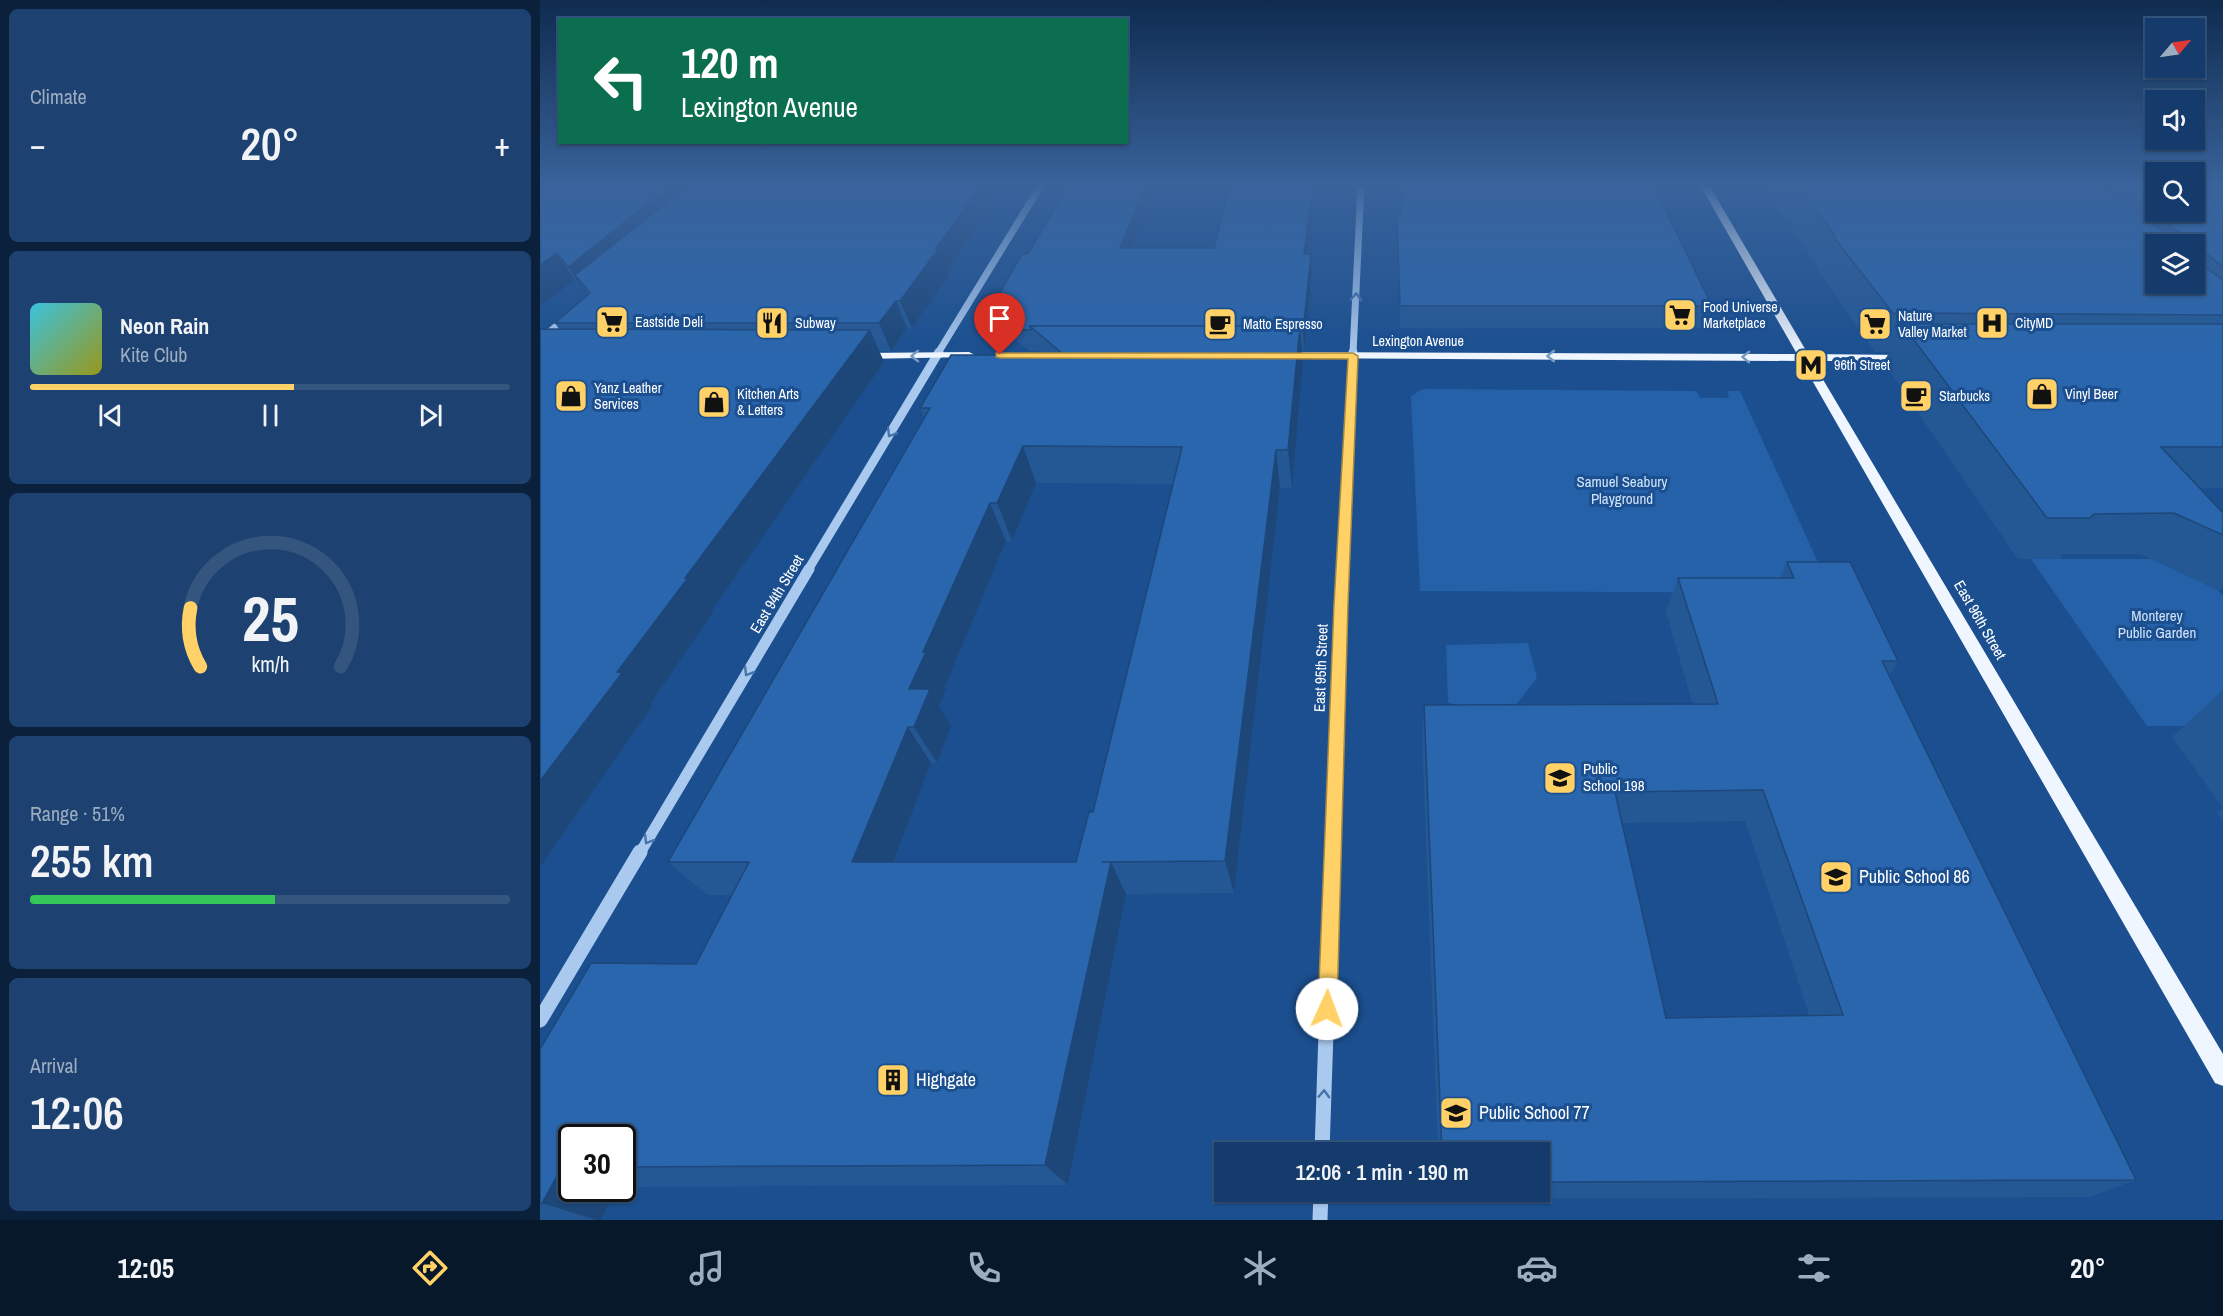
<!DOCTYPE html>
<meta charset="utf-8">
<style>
:root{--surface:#143b6b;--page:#1d4271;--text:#f1f3f6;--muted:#9dadc1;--line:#33557e;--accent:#ffd166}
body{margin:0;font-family:"Archivo Narrow",sans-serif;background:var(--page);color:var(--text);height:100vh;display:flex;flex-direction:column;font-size:22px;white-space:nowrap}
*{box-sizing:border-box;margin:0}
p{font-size:20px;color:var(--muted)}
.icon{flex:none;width:33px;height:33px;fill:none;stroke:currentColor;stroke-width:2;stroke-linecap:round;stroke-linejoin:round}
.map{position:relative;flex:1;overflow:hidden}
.panel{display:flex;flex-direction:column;gap:9px;padding:9px;background:#0b203b;width:540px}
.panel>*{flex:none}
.guide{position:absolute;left:18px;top:18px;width:570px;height:126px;border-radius:0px;box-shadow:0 2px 4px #0004,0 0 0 2px var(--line);background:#0b6e4f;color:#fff;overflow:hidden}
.needle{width:39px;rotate:61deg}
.fabs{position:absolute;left:1605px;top:18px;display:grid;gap:12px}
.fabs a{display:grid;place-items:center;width:60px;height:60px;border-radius:0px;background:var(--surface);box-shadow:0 2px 4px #0004,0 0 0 2px var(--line);font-size:30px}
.speed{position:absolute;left:18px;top:1124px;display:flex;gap:12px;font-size:30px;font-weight:700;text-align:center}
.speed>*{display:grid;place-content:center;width:78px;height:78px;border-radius:50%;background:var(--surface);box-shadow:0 2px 4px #0004,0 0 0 2px var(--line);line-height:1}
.speed .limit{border:3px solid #111;border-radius:9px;background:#fff;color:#111}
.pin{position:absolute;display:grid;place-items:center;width:51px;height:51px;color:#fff;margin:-62px -26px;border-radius:50% 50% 50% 0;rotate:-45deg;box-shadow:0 0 6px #0007}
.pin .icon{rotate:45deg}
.me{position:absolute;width:66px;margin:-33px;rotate:2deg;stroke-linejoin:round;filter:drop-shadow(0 0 4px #0008)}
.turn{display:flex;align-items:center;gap:21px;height:126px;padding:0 24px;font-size:27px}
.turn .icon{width:78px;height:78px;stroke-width:2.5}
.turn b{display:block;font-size:42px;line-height:51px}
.big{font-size:45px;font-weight:600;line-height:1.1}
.panel .card{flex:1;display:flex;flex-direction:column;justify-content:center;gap:9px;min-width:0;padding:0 21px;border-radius:9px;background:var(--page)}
.panel .dial{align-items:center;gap:0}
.dial svg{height:156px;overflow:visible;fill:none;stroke:var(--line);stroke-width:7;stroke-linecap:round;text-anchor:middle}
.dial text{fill:var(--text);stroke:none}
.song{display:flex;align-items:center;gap:18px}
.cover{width:72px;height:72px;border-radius:9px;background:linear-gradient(135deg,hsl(190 70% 55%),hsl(60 70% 35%))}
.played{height:6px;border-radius:3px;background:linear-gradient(90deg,var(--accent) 55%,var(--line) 55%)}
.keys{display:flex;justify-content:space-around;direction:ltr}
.heat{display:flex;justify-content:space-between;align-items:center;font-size:33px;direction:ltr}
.charge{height:9px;border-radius:4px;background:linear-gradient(90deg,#34c759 51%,var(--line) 0)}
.trip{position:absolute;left:674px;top:1142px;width:336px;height:60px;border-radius:0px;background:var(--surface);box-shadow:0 2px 4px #0004,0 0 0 2px var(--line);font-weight:600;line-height:60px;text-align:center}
.tabs{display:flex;height:96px;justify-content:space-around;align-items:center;background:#08182b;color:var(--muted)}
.tabs .icon{width:42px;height:42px}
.tabs .selected{color:var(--accent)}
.tabs b{font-size:27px;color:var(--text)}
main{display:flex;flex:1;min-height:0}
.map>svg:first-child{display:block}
</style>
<main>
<section class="panel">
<div class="card"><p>Climate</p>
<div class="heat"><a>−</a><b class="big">20°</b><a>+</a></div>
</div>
<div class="card">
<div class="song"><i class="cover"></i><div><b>Neon Rain</b><p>Kite Club</p></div></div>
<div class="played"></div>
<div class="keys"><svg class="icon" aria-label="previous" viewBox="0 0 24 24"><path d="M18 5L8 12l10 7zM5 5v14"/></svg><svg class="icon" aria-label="pause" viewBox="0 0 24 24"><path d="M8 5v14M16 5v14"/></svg><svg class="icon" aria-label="next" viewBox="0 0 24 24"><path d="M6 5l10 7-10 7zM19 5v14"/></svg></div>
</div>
<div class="card dial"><svg viewBox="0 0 100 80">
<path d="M14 69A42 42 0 1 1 86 69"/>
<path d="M14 69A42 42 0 0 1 9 39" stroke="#ffd166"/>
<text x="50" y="56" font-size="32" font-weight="700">25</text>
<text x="50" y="72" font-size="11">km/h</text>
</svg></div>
<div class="card"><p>Range · 51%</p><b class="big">255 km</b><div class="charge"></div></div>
<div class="card"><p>Arrival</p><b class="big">12:06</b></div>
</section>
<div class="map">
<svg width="1683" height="1220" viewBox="0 0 1683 1220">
<rect width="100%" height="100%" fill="#1b4f8f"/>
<g fill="#2461a8">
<path d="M883,389L1157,391L1160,398H1189L1187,391H1200L1292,593L880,591L871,396Z"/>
<path d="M1491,559H1652L1683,596V726H1607Z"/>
<path d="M988,643L997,678L960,725L908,702L906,645Z"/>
</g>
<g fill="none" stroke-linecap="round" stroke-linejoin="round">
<g stroke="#a9c9ee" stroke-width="7">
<path d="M0,340L27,317"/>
<path d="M398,353L501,185"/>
<path d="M813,353L821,185"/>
</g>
<g stroke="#a9c9ee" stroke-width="9">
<path d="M268,570L399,352"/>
<path d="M803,570L813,352"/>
</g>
<g stroke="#a9c9ee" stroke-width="11">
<path d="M100,853L269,569"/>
<path d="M792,853L803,569"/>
</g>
<g stroke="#a9c9ee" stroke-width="15">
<path d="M0,1020L100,852"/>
<path d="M782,1152L792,852"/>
<path d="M780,1220L781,1191"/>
</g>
<g fill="#f0f6ff" fill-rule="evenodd">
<path d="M1160,185H1169L1268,354L1365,355L1371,358L1365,361H1272L1683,1054V1086L1675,1083L1261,361L744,358L738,355L744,352L1257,354Z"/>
<path d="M429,352L435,355L433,357L321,359L315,356L321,353Z"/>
</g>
</g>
<g fill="#245895" fill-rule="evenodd">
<path d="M0,185H467L407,271L409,274L372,328H367L351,351H339L344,362L173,609L174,611L111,703L113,705L0,867V329H19L15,323L48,295L47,293L46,294L35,280L0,306Z"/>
<path d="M690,185H777L768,254H771L772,274L764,351H762L763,362L752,488H740L694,893L586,894L528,1185L82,1187V1137H32V1188H77L61,1220H0V1049L156,964L192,895H167L128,862L384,418L380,408L499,355L498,351H489L460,326L453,305L592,248H674ZM496,483L633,484L553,812L536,862H354L391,763H397L411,726L399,706L406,689L405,687L466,541H472Z"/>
<path d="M860,185H1113L1172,306L1166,328H860L857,237V216H861Z"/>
<path d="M1222,185H1683V488H1659L1683,513V587L1679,591L1600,554H1523L1520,559H1478L1344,363L1349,352H1335L1279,272L1280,270ZM1616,244H1654V284Z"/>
<path d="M1247,562L1358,661L1349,676L1596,1180L1549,1197L900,1199L899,1191H999V1152H898L882,738L884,705H1153L1126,612L1138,578H1240ZM1205,821L1269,1015L1126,1018L1082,823Z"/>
<path d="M1683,690V808L1632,737Z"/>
<path d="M1683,808V821L1677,813Z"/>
</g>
<g fill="#1d4779">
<path d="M131,185H175L35,275L47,293L46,294L28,267Z"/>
<path d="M442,185H467L407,271L409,274L372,328L360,301L396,248Z"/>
<path d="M606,185H616L584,268L580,248Z"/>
<path d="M773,185H777L765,274L764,254Z"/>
<path d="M17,253L35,280L0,306V265Z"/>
<path d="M771,254L772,274L764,351L763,331Z"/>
<path d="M356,301L367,328L351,351L339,323Z"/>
<path d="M760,326L763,362L752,488L748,450Z"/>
<path d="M330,330L344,362L173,609L174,611L111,703L113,705L0,867V781L145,578Z"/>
<path d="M483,446L496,483L472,541L457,503Z"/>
<path d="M736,450L740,488L694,893L685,861Z"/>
<path d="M450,503L466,541L405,687L406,689L399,706L411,726L397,763L374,727L369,689L383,652Z"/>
<path d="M368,727L391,763L341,895L312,862Z"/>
<path d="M571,862L586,894L528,1185L505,1165Z"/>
<path d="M22,1167L32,1170V1188H77L61,1220H56L2,1203Z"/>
</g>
<g fill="#2a66ad" stroke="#1d4779" stroke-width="1.5" fill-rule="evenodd">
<path d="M0,185H131L28,267L17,253L0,265Z"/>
<path d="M149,185H442L396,248H399L360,301H356L339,323H15L50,293L35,275Z"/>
<path d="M529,185H606L580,248H674L690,185H773L764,254H771L763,331H761L760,326H490L491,330H482L453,305L482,254H488Z"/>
<path d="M861,185H1113L1172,306H860L857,216H862Z"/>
<path d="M1258,185H1560L1641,244H1616V284H1654V259L1683,280V315L1353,313L1292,235H1295Z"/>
<path d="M1577,185H1616V212H1654V185H1683V267L1654,244L1646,242L1644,236Z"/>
<path d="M1362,324H1683V447H1621L1683,513V535L1634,513L1554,514L1550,518H1507Z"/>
<path d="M490,326H760L748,450H736L685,861L562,862H571L505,1165L82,1167V1137H32V1167H22L2,1203H0V1049L51,963L156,964L209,862H128L390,408H380L411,355H524ZM483,446L642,447L553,812H549L536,862H312L368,727H374L390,689H369L386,652H383L450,503H457Z"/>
<path d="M0,329L330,330L145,578H148L77,672L82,673L0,781Z"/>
<path d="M1247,562H1310L1358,661H1342L1596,1180L999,1182V1152H902L884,705L1178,704L1138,578H1254ZM1223,790L1303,1015L1126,1018L1075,792Z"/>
</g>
<defs><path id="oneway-chevron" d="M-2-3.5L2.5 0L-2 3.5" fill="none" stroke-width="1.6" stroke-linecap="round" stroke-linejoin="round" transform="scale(1.5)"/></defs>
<g stroke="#4674ac">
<use href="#oneway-chevron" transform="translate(816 297) rotate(-87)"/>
<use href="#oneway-chevron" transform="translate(351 433) rotate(121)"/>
<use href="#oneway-chevron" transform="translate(208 672) rotate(121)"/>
<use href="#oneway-chevron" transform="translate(108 840) rotate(121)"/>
<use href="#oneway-chevron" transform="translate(784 1094) rotate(-88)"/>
</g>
<g stroke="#7b9ac1">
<use href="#oneway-chevron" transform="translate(375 356) rotate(179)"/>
<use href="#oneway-chevron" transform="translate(1011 356) rotate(-180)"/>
<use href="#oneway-chevron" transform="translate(1206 357) rotate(-179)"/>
</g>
<linearGradient id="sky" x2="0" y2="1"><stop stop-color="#0f2b4f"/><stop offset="0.52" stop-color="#39639b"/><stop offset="1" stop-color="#39639b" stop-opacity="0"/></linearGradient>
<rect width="1683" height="356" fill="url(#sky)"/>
<path fill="#ffd166" stroke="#a68842" stroke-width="1.5" d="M456,353H813L818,356L808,604L797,1009L794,1016L787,1019L781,1016L778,1009L794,604L808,359L460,358L456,357Z"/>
<defs>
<g id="supermarket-square" transform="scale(1.725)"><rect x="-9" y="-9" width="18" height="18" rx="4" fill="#ffd166" stroke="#1b4f8f"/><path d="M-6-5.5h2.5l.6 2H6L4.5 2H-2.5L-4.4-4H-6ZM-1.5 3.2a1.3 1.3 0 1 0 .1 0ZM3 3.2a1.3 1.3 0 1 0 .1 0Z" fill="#111"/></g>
<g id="restaurant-square" transform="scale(1.725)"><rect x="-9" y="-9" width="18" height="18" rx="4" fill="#ffd166" stroke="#1b4f8f"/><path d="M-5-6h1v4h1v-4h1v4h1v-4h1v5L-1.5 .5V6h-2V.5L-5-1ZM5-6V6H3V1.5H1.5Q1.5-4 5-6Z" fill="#111"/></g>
<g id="hospital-square" transform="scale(1.725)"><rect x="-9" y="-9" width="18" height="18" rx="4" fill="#ffd166" stroke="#1b4f8f"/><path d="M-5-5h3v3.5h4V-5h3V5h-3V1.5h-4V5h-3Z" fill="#111"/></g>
<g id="cafe-square" transform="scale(1.725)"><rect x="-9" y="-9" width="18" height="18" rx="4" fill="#ffd166" stroke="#1b4f8f"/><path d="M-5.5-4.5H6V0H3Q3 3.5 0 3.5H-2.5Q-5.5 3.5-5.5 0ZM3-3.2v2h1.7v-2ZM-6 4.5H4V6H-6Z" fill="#111"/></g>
<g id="metro-square" transform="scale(1.725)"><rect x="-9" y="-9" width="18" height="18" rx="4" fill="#ffd166" stroke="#1b4f8f"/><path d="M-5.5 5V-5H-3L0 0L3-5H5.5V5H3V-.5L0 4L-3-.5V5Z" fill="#111"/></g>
<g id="shop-square" transform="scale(1.725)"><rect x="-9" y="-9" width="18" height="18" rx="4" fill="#ffd166" stroke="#1b4f8f"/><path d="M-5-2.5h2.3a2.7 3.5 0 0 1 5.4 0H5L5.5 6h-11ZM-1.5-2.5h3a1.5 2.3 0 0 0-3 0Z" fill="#111"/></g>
<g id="school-square" transform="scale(1.725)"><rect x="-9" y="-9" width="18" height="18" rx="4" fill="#ffd166" stroke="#1b4f8f"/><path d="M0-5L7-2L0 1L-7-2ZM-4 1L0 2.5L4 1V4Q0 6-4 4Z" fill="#111"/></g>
<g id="building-square" transform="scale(1.725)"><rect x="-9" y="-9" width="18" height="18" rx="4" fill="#ffd166" stroke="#1b4f8f"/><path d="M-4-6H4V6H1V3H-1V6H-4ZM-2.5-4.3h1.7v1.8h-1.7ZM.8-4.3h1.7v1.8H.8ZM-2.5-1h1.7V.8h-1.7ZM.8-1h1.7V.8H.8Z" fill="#111"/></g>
</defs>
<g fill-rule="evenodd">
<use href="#supermarket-square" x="1140" y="315"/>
<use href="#supermarket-square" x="72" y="322"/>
<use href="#restaurant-square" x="232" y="323"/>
<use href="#hospital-square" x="1452" y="323"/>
<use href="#cafe-square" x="680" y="324"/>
<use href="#supermarket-square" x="1335" y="324"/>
<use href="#metro-square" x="1271" y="365"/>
<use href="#shop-square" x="1502" y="394"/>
<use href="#shop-square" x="31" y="396"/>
<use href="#cafe-square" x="1376" y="396"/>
<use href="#shop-square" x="174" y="402"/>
<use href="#school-square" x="1020" y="778"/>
<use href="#school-square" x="1296" y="877"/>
<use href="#building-square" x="353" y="1080"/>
<use href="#school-square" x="916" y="1113"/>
</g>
<g text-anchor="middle" stroke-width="6" stroke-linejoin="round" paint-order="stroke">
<g font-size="14" fill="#fff" stroke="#1b4f8f" text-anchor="start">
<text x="1163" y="312">Food Universe<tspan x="1163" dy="16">Marketplace</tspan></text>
<text x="1358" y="321">Nature<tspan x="1358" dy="16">Valley Market</tspan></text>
<text x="95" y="327">Eastside Deli</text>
<text x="255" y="328">Subway</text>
<text x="1475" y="328">CityMD</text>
<text x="703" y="329">Matto Espresso</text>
<text x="1294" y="370">96th Street</text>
<text x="54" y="393">Yanz Leather<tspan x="54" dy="16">Services</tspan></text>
<text x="197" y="399">Kitchen Arts<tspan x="197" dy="16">&amp; Letters</tspan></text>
<text x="1525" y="399">Vinyl Beer</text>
<text x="1399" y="401">Starbucks</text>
</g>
<g font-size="14" fill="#fff" stroke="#1b4f8f">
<text x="878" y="346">Lexington Avenue</text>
</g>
<g font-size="15" fill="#cfe3fa" stroke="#1b4f8f">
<text x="1082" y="487">Samuel Seabury<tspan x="1082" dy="17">Playground</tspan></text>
<text x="1617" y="621">Monterey<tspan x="1617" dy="17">Public Garden</tspan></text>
</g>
<g font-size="15" fill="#fff" stroke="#1b4f8f">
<text transform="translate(237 594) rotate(-59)" y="5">East 94th Street</text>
<text transform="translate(1440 620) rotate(60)" y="5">East 96th Street</text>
<text transform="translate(781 668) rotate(-88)" y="5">East 95th Street</text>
</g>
<g font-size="15" fill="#fff" stroke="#1b4f8f" text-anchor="start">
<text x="1043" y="774">Public<tspan x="1043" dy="17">School 198</tspan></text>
</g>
<g font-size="18" fill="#fff" stroke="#1b4f8f" text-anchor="start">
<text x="1319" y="883">Public School 86</text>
<text x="376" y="1086">Highgate</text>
<text x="939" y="1119">Public School 77</text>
</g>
</g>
</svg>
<div class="fabs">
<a><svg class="needle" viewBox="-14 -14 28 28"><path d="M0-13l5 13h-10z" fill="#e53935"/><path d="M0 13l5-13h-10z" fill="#9dadc1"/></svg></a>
<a><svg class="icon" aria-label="sound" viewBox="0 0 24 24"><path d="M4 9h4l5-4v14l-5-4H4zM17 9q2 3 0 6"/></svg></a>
<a><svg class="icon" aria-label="search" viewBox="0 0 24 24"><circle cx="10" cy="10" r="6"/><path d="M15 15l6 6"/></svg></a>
<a><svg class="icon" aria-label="layers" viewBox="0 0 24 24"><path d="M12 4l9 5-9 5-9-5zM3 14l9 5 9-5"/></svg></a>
</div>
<div class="speed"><div class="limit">30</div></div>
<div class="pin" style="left:460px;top:355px;background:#d93025"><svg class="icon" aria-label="arrive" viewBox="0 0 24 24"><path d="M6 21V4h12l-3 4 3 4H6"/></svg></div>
<svg class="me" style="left:787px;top:1009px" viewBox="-20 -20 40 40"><circle r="19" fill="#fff"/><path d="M0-13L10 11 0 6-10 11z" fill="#ffd166"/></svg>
<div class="trip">12:06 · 1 min · 190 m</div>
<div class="guide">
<div class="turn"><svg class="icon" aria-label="left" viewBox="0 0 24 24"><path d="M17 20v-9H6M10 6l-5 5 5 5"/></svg><div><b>120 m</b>Lexington Avenue</div></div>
</div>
</div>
</main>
<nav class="tabs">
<b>12:05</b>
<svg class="icon selected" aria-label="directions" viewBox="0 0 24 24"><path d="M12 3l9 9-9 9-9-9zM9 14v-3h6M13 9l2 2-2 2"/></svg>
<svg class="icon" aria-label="music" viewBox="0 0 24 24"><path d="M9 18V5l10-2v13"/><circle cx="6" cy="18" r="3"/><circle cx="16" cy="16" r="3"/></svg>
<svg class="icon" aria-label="phone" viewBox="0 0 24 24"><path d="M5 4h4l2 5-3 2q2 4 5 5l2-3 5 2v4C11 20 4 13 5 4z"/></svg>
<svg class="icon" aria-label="climate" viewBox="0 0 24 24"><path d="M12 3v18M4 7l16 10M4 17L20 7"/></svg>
<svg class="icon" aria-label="car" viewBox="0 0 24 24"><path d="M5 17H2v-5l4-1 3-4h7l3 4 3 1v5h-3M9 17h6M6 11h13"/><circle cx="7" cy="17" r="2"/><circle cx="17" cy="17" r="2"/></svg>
<svg class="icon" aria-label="filters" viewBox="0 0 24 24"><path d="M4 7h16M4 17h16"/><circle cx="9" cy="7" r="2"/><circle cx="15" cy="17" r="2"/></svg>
<b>20°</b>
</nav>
